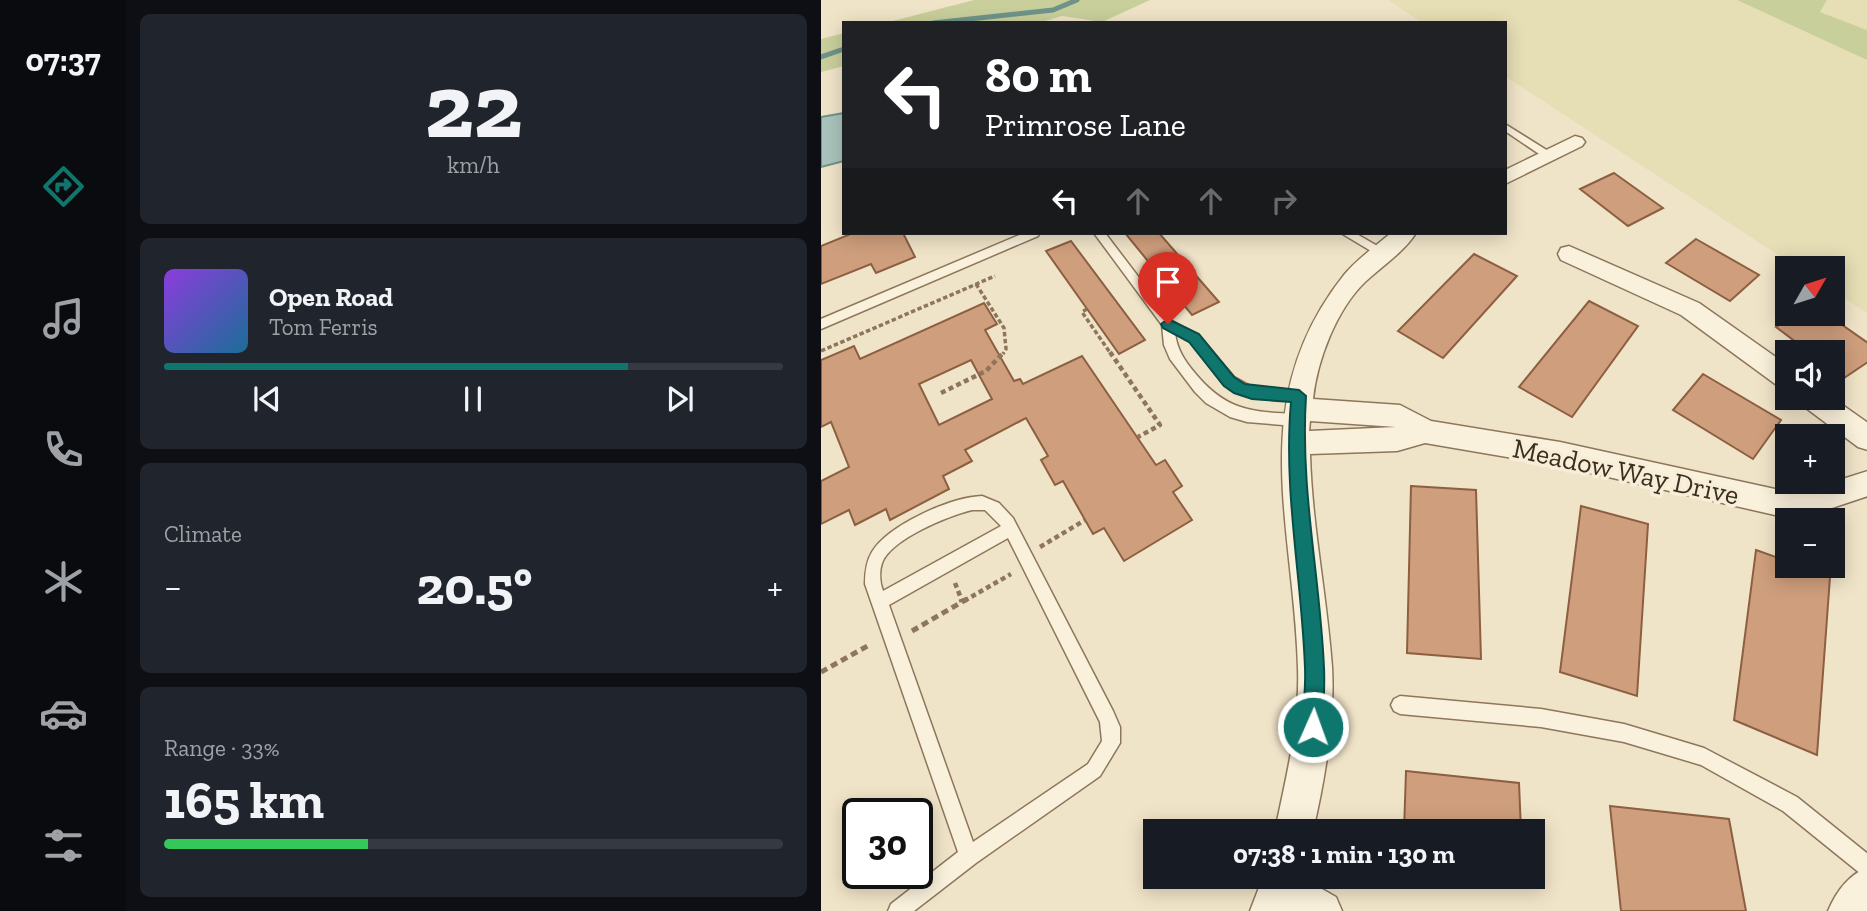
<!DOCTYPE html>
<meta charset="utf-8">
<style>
:root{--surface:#171b24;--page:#20242c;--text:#f1f3f6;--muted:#9ea1a6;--line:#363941;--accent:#0f766e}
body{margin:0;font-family:"Zilla Slab",serif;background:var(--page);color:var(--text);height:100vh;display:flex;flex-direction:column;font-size:26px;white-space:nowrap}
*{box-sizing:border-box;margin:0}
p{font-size:23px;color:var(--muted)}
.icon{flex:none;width:38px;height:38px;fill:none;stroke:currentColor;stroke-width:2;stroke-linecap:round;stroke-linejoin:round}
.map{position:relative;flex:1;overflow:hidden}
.details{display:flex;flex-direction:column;gap:14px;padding:14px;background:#0d0f14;width:695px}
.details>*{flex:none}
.banner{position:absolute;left:21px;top:21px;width:665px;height:214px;border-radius:0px;box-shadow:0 4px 18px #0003;background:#202124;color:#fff;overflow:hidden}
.needle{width:46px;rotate:51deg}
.fabs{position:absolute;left:954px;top:256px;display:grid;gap:14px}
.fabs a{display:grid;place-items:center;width:70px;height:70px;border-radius:0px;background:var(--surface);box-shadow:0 4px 18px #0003;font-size:35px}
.speed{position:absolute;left:21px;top:798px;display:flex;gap:14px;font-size:35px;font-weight:700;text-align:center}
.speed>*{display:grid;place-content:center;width:91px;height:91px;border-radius:50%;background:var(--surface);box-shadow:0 4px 18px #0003;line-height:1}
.speed .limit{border:4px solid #111;border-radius:10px;background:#fff;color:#111}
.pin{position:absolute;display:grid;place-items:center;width:60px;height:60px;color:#fff;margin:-72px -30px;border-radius:50% 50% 50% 0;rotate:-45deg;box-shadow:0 0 7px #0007}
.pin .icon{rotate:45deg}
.me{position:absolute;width:77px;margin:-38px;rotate:2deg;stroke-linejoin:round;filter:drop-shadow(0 0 5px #0008)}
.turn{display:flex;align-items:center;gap:24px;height:147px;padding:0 28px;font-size:32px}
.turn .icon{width:91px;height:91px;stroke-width:2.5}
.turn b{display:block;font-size:49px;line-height:60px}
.lanes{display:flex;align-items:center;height:66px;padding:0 28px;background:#0003;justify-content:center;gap:35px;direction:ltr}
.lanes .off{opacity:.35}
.big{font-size:52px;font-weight:700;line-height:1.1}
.details .widget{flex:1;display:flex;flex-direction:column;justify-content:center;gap:10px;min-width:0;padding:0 24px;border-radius:10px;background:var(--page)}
.details .dial{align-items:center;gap:0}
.dial b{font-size:91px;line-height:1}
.song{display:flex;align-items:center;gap:21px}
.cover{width:84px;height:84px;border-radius:10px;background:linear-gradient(135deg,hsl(270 70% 55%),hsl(200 70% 35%))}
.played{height:7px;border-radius:4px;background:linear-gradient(90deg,var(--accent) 75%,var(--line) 75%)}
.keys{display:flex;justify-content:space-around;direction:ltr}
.heat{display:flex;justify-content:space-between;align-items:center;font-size:38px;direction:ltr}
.charge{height:10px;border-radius:5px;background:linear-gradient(90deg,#34c759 33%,var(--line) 0)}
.trip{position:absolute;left:322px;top:819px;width:402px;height:70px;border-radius:0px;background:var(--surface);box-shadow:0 4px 18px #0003;font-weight:700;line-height:70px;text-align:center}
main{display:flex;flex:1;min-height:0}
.tabs{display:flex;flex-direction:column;width:126px;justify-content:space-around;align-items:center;background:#090b0e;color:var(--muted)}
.tabs .icon{width:49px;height:49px}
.tabs .active{color:var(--accent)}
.tabs b{font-size:32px;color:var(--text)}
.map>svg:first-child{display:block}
</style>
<main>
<nav class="tabs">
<b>07:37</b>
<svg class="icon active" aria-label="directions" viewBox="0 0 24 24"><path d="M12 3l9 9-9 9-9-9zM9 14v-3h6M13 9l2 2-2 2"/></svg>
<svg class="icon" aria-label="music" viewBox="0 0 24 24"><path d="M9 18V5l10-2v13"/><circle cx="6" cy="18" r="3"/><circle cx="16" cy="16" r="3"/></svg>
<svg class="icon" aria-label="phone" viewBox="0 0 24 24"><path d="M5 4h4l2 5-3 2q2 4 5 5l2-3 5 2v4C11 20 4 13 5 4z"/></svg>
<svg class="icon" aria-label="climate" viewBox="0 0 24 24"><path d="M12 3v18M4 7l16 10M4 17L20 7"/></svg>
<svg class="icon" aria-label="car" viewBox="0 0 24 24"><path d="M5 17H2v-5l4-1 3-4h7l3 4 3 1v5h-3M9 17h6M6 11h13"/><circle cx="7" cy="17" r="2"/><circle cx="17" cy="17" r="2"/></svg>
<svg class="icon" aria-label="filters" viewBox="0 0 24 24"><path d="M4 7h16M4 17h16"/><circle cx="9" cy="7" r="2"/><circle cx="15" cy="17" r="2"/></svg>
</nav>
<section class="details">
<div class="widget dial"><b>22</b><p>km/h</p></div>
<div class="widget">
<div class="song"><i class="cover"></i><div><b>Open Road</b><p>Tom Ferris</p></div></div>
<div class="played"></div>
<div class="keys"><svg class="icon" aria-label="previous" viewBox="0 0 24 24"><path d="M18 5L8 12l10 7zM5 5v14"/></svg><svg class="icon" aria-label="pause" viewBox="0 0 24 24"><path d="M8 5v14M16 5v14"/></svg><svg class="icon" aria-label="next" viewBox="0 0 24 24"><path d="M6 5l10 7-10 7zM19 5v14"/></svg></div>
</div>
<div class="widget"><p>Climate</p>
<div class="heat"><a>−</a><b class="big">20.5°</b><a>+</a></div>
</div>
<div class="widget"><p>Range · 33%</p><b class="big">165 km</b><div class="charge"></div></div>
</section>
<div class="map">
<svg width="1047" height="911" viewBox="0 0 1047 911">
<rect width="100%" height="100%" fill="#f0e4c8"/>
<g fill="#e6deb5">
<path d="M567,0H916L1046,60V313L1012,291V268H977L684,76V23H602Z"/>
<path d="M1006,0H1046V30L999,12Z"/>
</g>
<g fill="#c9cf9b">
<path d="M153,0H329L281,22L241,16L217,23H64Z"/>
<path d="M916,0H1006L999,12L1046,30V60Z"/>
<path d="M23,33V66L0,72V39Z"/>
</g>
<path fill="#a9c4bc" stroke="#6f938a" stroke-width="2" d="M23,113V161L0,167V117Z"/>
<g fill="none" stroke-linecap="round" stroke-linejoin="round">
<g stroke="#6f938a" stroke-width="5">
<path d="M112,23L232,10L256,0"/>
<path d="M0,57L23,49"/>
</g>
</g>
<g fill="#cf9f7d" stroke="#8d5f41" stroke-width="2" fill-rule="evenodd">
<path d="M793,173L842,208L807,226L759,189Z"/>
<path d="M32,233H82L94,257L55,273L50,264L0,284V246Z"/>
<path d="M304,233H338L398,302L371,315Z"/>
<path d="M875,239L938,275L909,301L845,263Z"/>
<path d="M250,241L324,340L298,354L225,251Z"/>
<path d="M653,254L696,276L622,358L577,331Z"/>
<path d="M768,301L817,326L751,417L698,387Z"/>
<path d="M163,303L176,324L164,330L193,381L199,379L202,384L261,356L335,465L344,460L361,486L352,492L371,520L303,561L283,528L272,534L242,481L234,485L220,460L227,456L205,418L144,450L151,461L122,476L128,489L69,520L65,509L34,525L28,510L0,524V481L28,467L10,422L0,427V360L33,346L39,359ZM150,360L171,399L118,425L98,384Z"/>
<path d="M977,313H1004L1047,343V362L1023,378L1012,369V352H988L955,327Z"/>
<path d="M882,374L960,420L932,459L852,410Z"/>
<path d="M590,486L655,490L660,659L586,653Z"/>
<path d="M760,506L827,524L816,696L739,672Z"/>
<path d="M935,550L966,561V565H978L1009,577L996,755L913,720Z"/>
<path d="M585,771L698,783L700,831H583Z"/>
<path d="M789,806L908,819L925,911H800Z"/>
</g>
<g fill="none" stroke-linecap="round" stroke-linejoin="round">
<g stroke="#8d765c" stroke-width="3">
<g id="service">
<path d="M684,124L732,154V158H724L684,131Z"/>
<path d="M203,233H219L217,236L0,329V319Z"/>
<path d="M273,233H284L351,321L377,335L413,377L433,388L478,391L485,396L478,401L431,398L403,385L369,341L354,333C356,349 363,360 373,372C404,410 428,412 475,414L480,416L482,420L480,424L475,426L426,422L409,417L385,403L374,392L349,359L343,345L341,325Z"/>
<path d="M520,233H534L565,251L563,254H555Z"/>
<path d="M161,496L178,503L192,518L292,711L299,727V743L279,776L155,863L93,911H67L70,904L137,852L44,584C44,573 45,562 51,552C67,525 130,497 161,496ZM151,510H164L180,526L62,591C59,583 58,572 61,563C70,539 127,516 151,510ZM187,538L279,722L281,741L267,764L152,842L68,605Z"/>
<path d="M579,696L720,709L803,724L883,748L976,797L1047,854V876L1040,874L962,811L880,765L803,742L720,727L579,714L573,711L570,705L573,699Z"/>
</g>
</g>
<g stroke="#8d765c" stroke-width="3">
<g id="minor">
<path d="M754,136L761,138L764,142L761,146L684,184V170Z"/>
<path d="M570,233H595C583,252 560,267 544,282C515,310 496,361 492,399L579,405L610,421L739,442L954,489L993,488L1047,471V496L993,514L954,515L739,466L604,443L576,451L489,454C491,526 506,596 511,667C514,722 504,778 492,831H454C465,777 479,724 477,668C473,524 423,401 523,275C536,259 555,246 570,233ZM489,421L575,427L488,431Z"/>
<path d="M748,246L878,303L966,365V389L957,386L860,315L740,260L737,254L740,248Z"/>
<path d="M977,397H1010L1047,423V450L1037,447L981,405Z"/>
<path d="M1047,867V911H1007C1015,892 1027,875 1047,867Z"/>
<path d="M442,877H480L515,897L521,911H429Z"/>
</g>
</g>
<g stroke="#8d765c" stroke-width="3.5" stroke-dasharray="4.5 2.5" stroke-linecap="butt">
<path d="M155,284L183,328L185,349L182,354"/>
<path d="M266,309L261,312L290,354"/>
<path d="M0,351L174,276"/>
</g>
<g stroke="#8d765c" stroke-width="4.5" stroke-dasharray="5 3.5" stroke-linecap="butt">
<path d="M289,352L339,425L317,437"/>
<path d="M120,393L165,371L183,352"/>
<path d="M219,547L264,520"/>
<path d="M134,583L141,601"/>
<path d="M143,601L190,574"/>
</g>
<g stroke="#8d765c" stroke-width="5" stroke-dasharray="7 4.5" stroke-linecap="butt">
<path d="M140,599L141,602"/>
<path d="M91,631L146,599"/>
<path d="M0,672L50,644"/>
</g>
<use href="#service" fill="#faf1dc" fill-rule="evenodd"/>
<use href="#minor" fill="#faf1dc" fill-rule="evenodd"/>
</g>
<path fill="#0f766e" stroke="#0a4d48" stroke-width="2" d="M347,319L378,334L413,377L424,384L478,390L485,396C479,491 499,575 503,668C504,687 502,707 502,727L499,734L492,737L485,734L482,727C482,707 485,687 484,668C481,579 462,491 470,402L431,399L413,393L403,386L368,342L342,328L340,324Z"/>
<g text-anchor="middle" stroke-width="7" stroke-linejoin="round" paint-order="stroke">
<g font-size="28" fill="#3d2e20" stroke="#f7eed8">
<text transform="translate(805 471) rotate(12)" y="10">Meadow Way Drive</text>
</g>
</g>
</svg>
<div class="fabs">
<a><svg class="needle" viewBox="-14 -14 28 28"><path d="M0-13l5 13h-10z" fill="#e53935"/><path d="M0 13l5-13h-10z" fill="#9ea1a6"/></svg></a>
<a><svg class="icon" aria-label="sound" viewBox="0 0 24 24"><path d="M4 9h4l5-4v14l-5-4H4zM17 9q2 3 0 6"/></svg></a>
<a>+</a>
<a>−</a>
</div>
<div class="speed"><div class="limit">30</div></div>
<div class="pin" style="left:347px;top:324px;background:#d93025"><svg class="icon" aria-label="arrive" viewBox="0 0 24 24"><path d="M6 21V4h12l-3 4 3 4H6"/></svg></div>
<svg class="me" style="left:492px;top:727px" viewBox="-20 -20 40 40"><circle r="17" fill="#0f766e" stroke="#fff" stroke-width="3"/><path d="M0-11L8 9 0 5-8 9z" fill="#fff"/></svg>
<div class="trip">07:38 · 1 min · 130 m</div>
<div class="banner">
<div class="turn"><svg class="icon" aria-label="left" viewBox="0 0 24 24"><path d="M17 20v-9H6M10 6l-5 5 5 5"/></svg><div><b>80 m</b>Primrose Lane</div></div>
<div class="lanes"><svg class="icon" aria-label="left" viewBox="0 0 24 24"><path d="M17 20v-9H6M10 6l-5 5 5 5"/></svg><svg class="icon off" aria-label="ahead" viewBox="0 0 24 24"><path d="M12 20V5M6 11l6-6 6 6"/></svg><svg class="icon off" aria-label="ahead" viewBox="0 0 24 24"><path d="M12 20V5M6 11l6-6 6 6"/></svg><svg class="icon off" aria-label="right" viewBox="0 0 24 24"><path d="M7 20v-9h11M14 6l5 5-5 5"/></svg></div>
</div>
</div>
</main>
